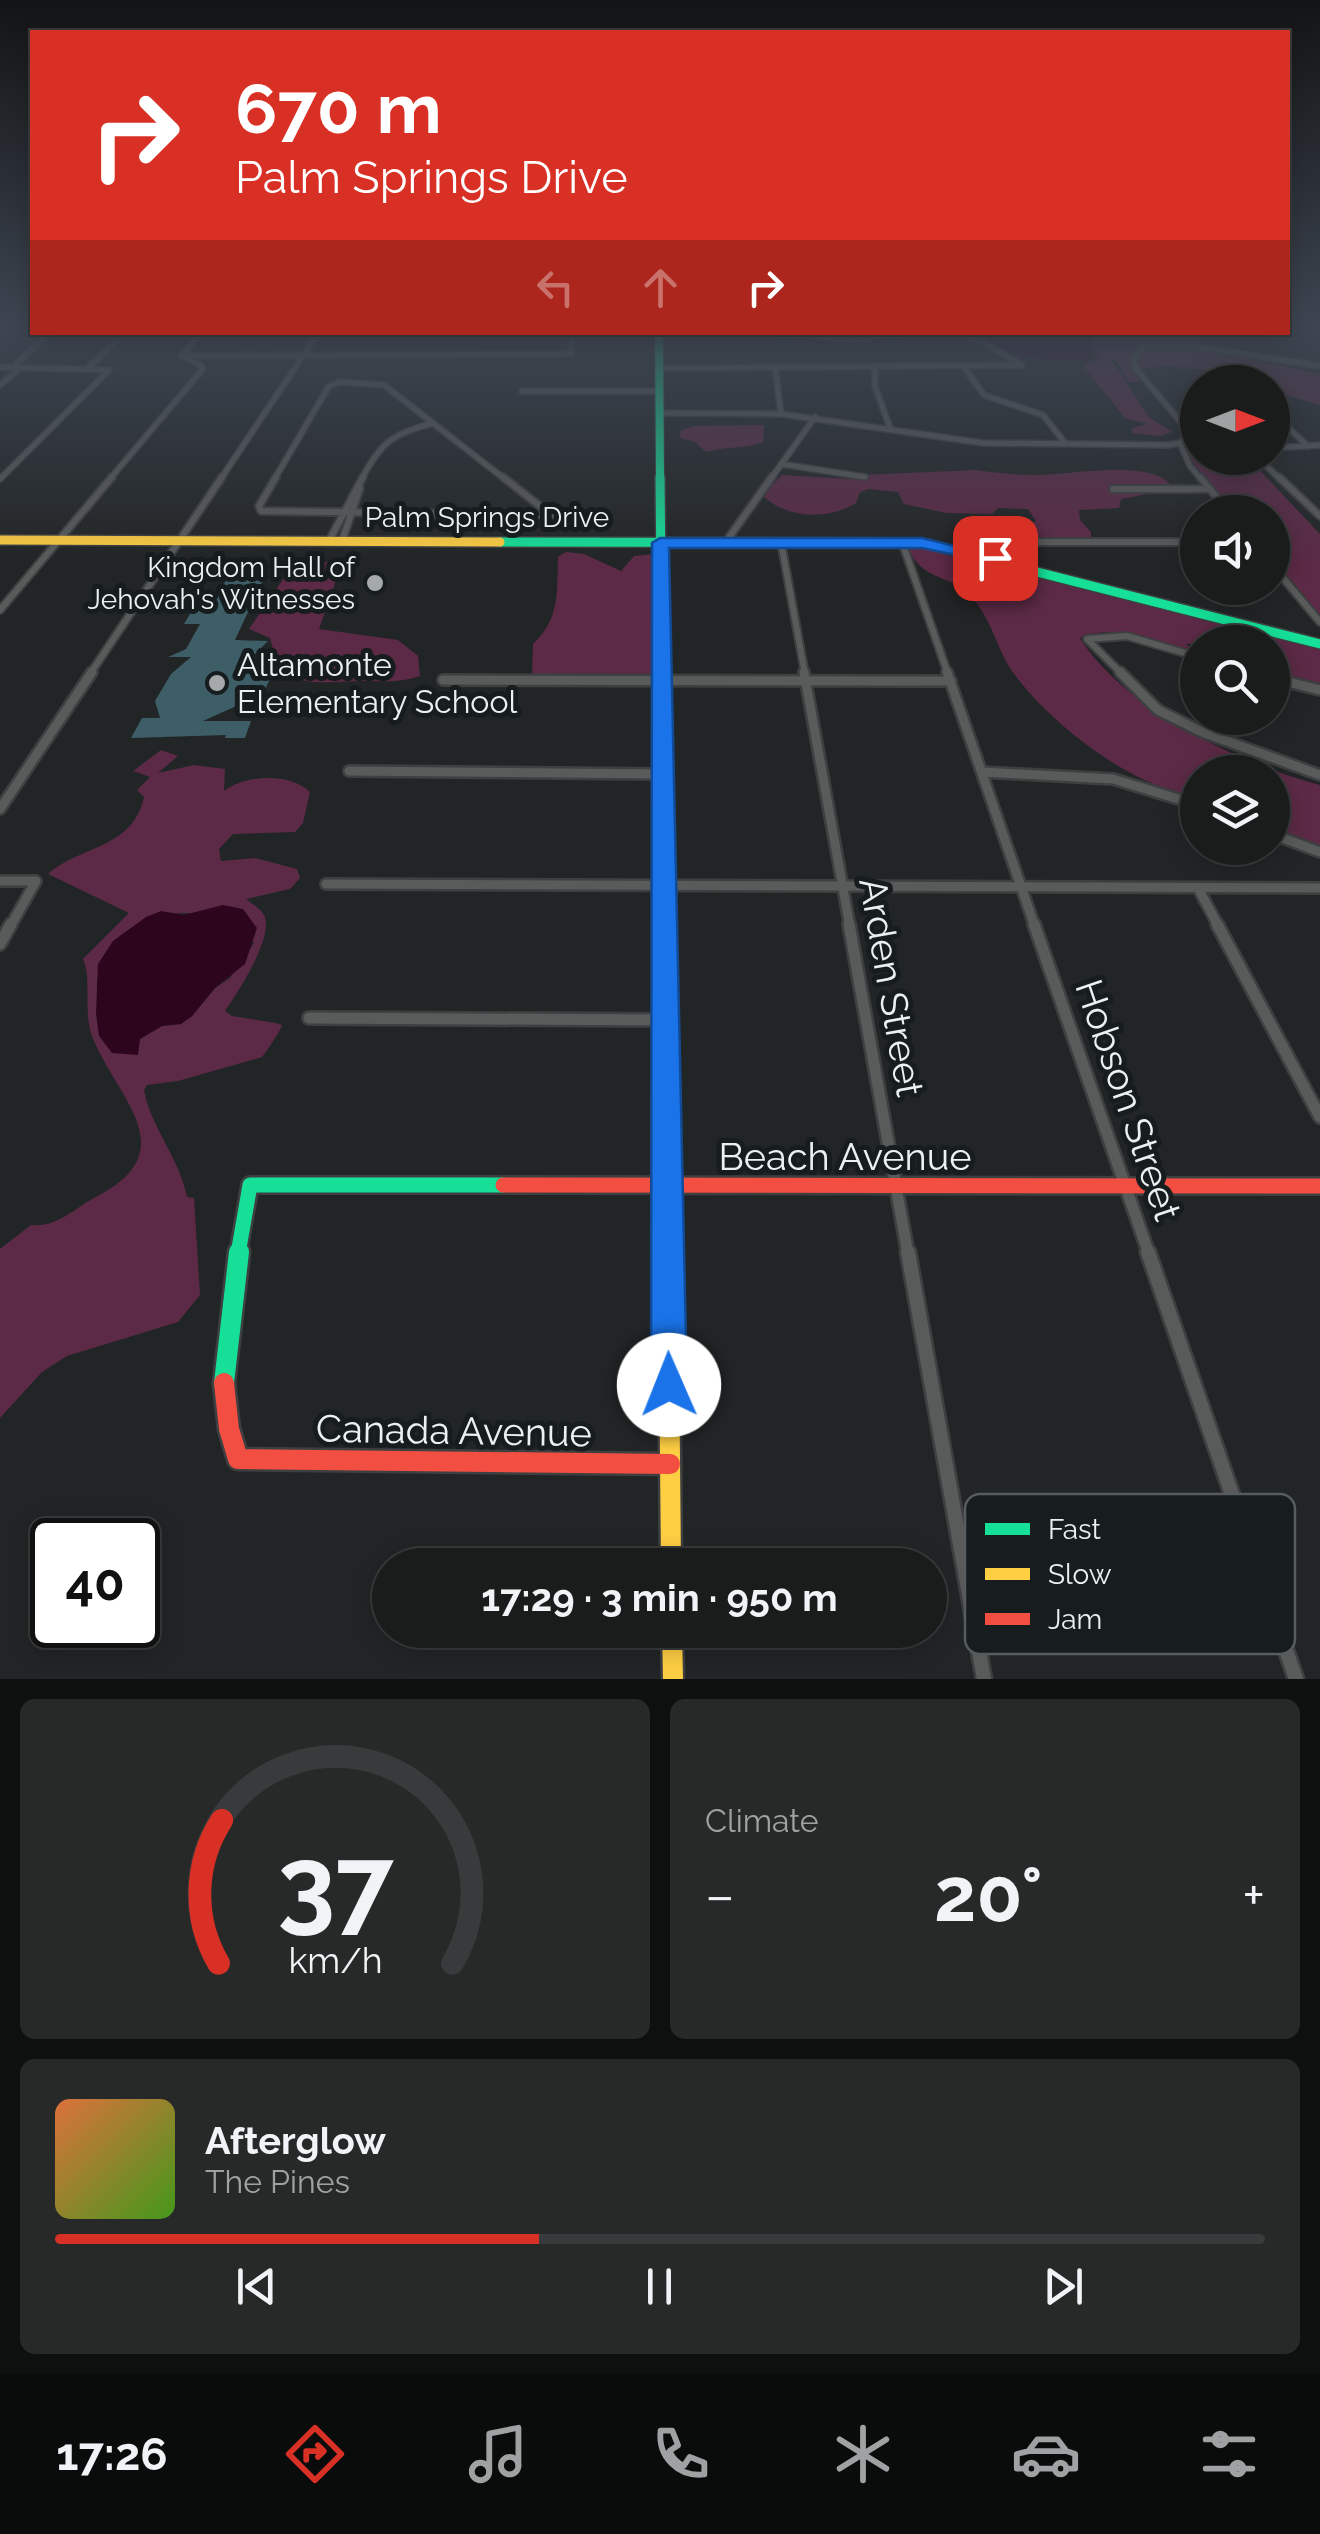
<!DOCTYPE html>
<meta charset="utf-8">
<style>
:root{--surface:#1a1c1c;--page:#272929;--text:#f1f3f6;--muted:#9fa1a3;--line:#383a3b;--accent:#d93025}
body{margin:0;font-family:Raleway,sans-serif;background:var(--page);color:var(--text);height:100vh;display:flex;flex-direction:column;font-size:38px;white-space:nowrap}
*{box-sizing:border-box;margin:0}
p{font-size:32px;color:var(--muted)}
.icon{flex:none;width:55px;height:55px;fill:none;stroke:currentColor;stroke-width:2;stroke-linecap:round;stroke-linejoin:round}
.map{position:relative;height:1679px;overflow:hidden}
.side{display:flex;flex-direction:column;gap:20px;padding:20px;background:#0e0f0f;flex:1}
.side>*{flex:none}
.hud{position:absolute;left:30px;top:30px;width:1260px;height:305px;border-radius:0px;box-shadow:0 5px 25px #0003,0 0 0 2px var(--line);background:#d93025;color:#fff;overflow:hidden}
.needle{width:65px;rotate:90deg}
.fabs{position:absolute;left:1180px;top:365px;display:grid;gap:20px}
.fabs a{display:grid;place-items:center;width:110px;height:110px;border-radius:50%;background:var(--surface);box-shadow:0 5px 25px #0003,0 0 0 2px var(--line);font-size:50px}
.speed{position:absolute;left:30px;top:1518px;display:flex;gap:20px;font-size:50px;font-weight:700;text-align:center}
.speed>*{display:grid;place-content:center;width:130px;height:130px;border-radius:50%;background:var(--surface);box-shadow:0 5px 25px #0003,0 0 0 2px var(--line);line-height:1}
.speed .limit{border:5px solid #111;border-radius:15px;background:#fff;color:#111}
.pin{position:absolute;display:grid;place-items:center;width:85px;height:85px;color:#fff;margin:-42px;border-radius:20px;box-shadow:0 5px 15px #0006}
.me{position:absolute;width:110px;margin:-55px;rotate:359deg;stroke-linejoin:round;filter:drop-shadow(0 0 8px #0008)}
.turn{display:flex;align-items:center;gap:35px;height:210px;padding:0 40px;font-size:45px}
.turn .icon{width:130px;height:130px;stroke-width:2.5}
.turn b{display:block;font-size:70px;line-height:85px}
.lanes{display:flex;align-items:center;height:95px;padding:0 40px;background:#0003;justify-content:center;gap:50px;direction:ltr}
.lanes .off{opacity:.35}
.big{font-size:75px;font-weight:700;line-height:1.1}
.side .widget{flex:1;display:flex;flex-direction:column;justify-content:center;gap:15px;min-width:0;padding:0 35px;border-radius:15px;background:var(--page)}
.side .dial{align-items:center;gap:0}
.dial svg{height:260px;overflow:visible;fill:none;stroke:var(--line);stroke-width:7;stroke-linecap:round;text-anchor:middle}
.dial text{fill:var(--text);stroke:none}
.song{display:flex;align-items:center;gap:30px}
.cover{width:120px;height:120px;border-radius:15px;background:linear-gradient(135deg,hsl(20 70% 55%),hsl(100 70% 35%))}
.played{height:10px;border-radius:5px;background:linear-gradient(90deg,var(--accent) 40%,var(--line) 40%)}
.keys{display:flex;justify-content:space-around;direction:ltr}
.heat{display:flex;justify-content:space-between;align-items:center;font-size:55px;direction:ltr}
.side .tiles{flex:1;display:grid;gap:20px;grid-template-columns:1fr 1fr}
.widget:last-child{grid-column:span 2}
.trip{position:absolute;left:372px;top:1548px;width:575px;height:100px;border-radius:50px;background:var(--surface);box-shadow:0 5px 25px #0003,0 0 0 2px var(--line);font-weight:700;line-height:100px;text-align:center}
.tab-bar{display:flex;height:160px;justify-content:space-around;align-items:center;background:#0a0b0b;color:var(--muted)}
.tab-bar .icon{width:70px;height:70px}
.tab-bar .active{color:var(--accent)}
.tab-bar b{font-size:45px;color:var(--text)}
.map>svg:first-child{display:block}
</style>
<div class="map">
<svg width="1320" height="1679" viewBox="0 0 1320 1679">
<rect width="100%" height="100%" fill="#222526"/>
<g fill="#5c2a46" fill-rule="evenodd">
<path d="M1080,333H1191L1208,348L1173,343L1139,346L1129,360L1140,382H1128L1118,363L1109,356L1149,417L1172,432L1160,436L1132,433V428L1148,424L1125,418L1085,368V364L1099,358L1092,348V340Z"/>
<path d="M1146,347H1192L1320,374V405L1273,391L1272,382C1227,382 1182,356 1140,370L1137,361Z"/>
<path d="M764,425L763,442C746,449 725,446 706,452L695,442L680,438L681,430L694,426Z"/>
<path d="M1193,435H1197L1198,458H1248L1320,534V616L1273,559L1272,512H1234L1195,466L1184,444Z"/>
<path d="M976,470C997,473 1017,475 1038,475C1069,475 1155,458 1172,487H1109L1110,490H1170L1121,499L1119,508L1079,510L1080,520L1091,532V538L1032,540L1013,533L1036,521L1028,509L998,508L992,514L947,513L904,504L898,492L869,489L860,492L856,503C828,520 788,519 763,496L782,475L868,480L869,477L861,475Z"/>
<path d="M916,545L1320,647V688L1273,675L1272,642L1186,644L1197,655C1159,644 1119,622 1080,638C1122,707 1242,765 1320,785V848L1273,830L1272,772H1198L1197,801C1175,791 1148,784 1127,771C1086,748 1040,710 1012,671C995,646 992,616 967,593C947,574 920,579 909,549Z"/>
<path d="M566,552L584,554L621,571L634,556L656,554L657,679L532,678L533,644C560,619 557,592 558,557Z"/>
<path d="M322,562L342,563L319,629L398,640L418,656L420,676C400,683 385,681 365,681C320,680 284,696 270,638L249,629L288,572Z"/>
<path d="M161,750L178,756L158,773L194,765L225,769L224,791C245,775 289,772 310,792L303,823L295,832L233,834L219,849L221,861L255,858L297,869L300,878L290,889L246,899C252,904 260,908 264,915C275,936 237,994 225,1011L232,1016L276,1023L282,1025C281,1030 267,1051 262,1057L178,1081L147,1085L144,1090C151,1128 180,1159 187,1197L194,1198L200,1295L178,1322L67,1356L42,1372L0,1418V1249L31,1225C56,1228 74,1209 94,1198C188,1151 116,1098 92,1036C83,1012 92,979 83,959L129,913L48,874C81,845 133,849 144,797L137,790L150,777L133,771ZM216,907L254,943L230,978L215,988L192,1016L181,1024L162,1026L140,1039L137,1045L111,1046C84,987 94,932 164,915C181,911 199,916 216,907Z"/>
</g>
<g fill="#2d061e">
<path d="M974,333H1077L1090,340L1092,359C1051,364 1007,358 974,333Z"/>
<path d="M223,905L243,909L257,928L245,964L215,988L192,1016L181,1024L162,1026L140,1039L138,1055L112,1053L99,1036L96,1014L98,964L113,941L146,917L161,911L184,915Z"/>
</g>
<path fill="#3d5e66" d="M227,579L263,580L235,640L268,641L254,655L274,670L263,694L203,721H251L245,738H225L226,735L131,738L142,718H160L155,701L171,674L191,657H168L186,649L200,624H184L197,602L218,594Z"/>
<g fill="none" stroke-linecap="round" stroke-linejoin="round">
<g stroke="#3d3f40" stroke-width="8">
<g id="street-far4">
<path d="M752,332L853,339L916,332"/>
<path d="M964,332L1022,365"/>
<path d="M182,356L571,354L573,332"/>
<path d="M0,367L109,370L0,479"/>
<path d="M89,367L126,332"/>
<path d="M964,367L984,395L1043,415L1065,443"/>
<path d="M659,368L1022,365"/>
<path d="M775,368L781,414"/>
<path d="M875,368V386L890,428"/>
<path d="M0,385L17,371V363L51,332"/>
<path d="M522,391H659"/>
<path d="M660,413L781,414L983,443L1168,445L1180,443L1190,433"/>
<path d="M1272,413L1308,446"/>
<path d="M1190,433L1136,369L1133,360L1143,346H1193L1320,366"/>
<path d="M1180,443L1190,466L1202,480"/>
<path d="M1272,448L1320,445"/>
<path d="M1258,458L1281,480"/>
<path d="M781,464L865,477"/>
<path d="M109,480L202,370V366L182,356L201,332"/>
<path d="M220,480L319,332"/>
<path d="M274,480L329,386L340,382L384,385L506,480"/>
<path d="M361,480C382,441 391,435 433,423"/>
<path d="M770,480L815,417"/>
</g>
</g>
<g stroke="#3d3f40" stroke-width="10">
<g id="street-far3">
<path d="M276,477L259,506L261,511L551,515L503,477"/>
<path d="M1200,477L1229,512"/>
<path d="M1279,477L1320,516"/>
<path d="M1113,489H1210"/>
<path d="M329,541L363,477"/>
<path d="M342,541L360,488"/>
<path d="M781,542L805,674"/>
<path d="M902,542L948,674"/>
<path d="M725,543L772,477"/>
<path d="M995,558L1004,547L1022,542H1198"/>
<path d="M1272,565L1320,622"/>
<path d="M0,610L112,477"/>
<path d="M90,674L222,477"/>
<path d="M1122,674L1087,639L1127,636L1198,657"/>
</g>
</g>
<g stroke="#3d3f40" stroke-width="14">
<g id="street-far2">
<path d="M804,672L850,927"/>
<path d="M947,672L1035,927"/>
<path d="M1120,672L1158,710L1202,732L1320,775"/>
<path d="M1272,678L1320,690"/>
<path d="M443,680L951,681"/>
<path d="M349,771L662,774"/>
<path d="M982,772L1113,779L1198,805"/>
<path d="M0,809L92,672"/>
<path d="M1272,834L1320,852"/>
<path d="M0,881H36L10,927"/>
<path d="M326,884L1320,888"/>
<path d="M1199,890L1219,927"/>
</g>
</g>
<g stroke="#3d3f40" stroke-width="16">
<g id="street-far1">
<path d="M849,924L908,1254"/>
<path d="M1034,924L1149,1254"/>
<path d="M1217,924L1320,1117"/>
<path d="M0,944L11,924"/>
<path d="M309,1018L666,1020"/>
</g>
</g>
<g stroke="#3d3f40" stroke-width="19">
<g id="street">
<path d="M908,1252L984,1679"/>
<path d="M1148,1252L1296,1679"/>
</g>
</g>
<g stroke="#3d3f40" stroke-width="10">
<path id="fast-far4" d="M659,332L660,480"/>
</g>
<g stroke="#3d3f40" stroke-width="12">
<g id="fast-far3">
<path d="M660,477L662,674"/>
<path d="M500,542L923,543L1320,644"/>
</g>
</g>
<g stroke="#3d3f40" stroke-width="18">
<path id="fast-far2" d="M662,672L665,927"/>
</g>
<g stroke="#3d3f40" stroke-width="20">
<g id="fast-far1">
<path d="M665,924L666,1049"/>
<path d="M238,1254L250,1185H503"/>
</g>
</g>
<g stroke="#3d3f40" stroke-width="25">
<path id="fast" d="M224,1383L239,1252"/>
</g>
<g stroke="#3d3f40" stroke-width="12">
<path id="slow-far2" d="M0,540L500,542"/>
</g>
<g stroke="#3d3f40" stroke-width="20">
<path id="slow-far1" d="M666,1049L668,1254"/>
</g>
<g stroke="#3d3f40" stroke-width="25">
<g id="slow">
<path d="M668,1252L671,1565"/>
<path d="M672,1630L673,1679"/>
</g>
</g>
<g stroke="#3d3f40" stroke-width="20">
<path id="jam-far1" d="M503,1185L1320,1186"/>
</g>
<g stroke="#3d3f40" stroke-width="25">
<path id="jam" d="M224,1383L229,1429L238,1459L670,1464"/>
</g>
<use href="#street-far4" stroke="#595b5b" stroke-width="5"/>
<use href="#street-far3" stroke="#595b5b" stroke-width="6"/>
<use href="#street-far2" stroke="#595b5b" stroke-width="9"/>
<use href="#street-far1" stroke="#595b5b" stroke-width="11"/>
<use href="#street" stroke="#595b5b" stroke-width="14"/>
<use href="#fast-far4" stroke="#16e098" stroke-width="8"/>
<use href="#fast-far3" stroke="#16e098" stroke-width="9"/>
<use href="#fast-far2" stroke="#16e098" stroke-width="12"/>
<use href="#fast-far1" stroke="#16e098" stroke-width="15"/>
<use href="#fast" stroke="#16e098" stroke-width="20"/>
<use href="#slow-far2" stroke="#ffcf43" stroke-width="9"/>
<use href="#slow-far1" stroke="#ffcf43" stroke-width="15"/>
<use href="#slow" stroke="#ffcf43" stroke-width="20"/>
<use href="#jam-far1" stroke="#f24e42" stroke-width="15"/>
<use href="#jam" stroke="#f24e42" stroke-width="20"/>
</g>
<linearGradient id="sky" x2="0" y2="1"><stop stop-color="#131415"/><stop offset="0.58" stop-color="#3e4652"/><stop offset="1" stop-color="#3e4652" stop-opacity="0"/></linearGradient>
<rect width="1320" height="564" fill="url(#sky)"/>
<path fill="#1a73e8" stroke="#114b97" stroke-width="2.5" d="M660,538H922L1003,558L995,563L922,548H669L687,1385L681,1397L669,1403L657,1397L651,1385L652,543Z"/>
<g fill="#a5a9aa" stroke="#171d1f" stroke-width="4">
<circle cx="375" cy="583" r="10"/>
<circle cx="217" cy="683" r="10"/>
</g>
<g text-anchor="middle" stroke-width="10" stroke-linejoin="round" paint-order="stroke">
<g font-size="28" fill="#ecf0f1" stroke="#171d1f">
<text x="487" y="527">Palm Springs Drive</text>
</g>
<g font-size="28" fill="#ecf0f1" stroke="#171d1f" text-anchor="end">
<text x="355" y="577">Kingdom Hall of<tspan x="355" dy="32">Jehovah's Witnesses</tspan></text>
</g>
<g font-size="32" fill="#ecf0f1" stroke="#171d1f" text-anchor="start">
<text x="237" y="676">Altamonte<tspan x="237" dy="37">Elementary School</tspan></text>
</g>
<g font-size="38" fill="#ecf0f1" stroke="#171d1f">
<text transform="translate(891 987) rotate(80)" y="13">Arden Street</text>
<text transform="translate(1128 1100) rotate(71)" y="13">Hobson Street</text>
<text x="845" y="1170">Beach Avenue</text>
<text transform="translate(454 1431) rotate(1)" y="13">Canada Avenue</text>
</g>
</g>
<rect x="965" y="1494" width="330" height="160" rx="15" fill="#171d1f" stroke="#575c5e" stroke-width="2.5"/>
<rect x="985" y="1523" width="45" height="12" fill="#16e098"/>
<rect x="985" y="1568" width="45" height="12" fill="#ffcf43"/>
<rect x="985" y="1613" width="45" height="12" fill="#f24e42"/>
<g font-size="28" fill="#ecf0f1">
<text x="1048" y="1539">Fast</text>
<text x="1048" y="1584">Slow</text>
<text x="1048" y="1629">Jam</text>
</g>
</svg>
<div class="fabs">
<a><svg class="needle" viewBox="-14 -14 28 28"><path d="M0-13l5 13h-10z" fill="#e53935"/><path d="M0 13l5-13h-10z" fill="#9fa1a3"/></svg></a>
<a><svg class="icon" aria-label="sound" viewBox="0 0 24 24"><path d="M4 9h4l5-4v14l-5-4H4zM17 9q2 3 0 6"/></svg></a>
<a><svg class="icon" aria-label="search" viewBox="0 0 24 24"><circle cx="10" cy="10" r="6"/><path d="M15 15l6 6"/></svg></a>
<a><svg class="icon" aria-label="layers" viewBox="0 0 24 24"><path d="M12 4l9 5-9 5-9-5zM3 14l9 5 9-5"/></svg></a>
</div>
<div class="speed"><div class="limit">40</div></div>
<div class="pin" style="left:995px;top:558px;background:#d93025"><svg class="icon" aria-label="arrive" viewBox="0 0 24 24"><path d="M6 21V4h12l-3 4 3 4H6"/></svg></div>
<svg class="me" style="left:669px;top:1385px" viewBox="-20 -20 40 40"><circle r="19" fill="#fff"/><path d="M0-13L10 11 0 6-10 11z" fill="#1a73e8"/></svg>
<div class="trip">17:29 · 3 min · 950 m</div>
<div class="hud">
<div class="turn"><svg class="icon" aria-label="right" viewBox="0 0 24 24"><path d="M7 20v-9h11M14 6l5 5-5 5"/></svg><div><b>670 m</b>Palm Springs Drive</div></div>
<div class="lanes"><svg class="icon off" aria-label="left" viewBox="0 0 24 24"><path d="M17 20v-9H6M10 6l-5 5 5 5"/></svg><svg class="icon off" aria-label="ahead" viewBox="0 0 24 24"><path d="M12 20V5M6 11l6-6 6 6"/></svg><svg class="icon" aria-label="right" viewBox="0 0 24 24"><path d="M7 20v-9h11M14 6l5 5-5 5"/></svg></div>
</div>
</div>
<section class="side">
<div class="tiles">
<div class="widget dial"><svg viewBox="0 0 100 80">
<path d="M14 69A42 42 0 1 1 86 69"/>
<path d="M14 69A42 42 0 0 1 15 25" stroke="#d93025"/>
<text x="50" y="56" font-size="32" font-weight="700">37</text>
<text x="50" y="72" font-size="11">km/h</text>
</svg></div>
<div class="widget"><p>Climate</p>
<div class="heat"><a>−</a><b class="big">20°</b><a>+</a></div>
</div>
<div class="widget">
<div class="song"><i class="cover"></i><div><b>Afterglow</b><p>The Pines</p></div></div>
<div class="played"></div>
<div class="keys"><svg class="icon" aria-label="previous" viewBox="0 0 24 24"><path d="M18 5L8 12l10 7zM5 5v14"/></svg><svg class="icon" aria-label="pause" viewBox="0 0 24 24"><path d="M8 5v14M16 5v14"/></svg><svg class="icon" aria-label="next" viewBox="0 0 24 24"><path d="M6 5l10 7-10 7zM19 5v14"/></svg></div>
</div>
</div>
</section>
<nav class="tab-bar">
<b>17:26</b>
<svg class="icon active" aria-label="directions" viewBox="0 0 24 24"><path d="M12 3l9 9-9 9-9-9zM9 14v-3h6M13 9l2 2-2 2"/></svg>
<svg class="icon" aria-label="music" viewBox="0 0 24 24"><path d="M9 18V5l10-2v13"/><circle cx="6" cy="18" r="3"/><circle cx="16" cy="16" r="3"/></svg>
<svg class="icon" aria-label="phone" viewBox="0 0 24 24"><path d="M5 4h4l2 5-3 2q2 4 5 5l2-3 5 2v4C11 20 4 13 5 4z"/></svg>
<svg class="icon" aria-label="climate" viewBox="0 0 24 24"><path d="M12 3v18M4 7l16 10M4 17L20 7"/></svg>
<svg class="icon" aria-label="car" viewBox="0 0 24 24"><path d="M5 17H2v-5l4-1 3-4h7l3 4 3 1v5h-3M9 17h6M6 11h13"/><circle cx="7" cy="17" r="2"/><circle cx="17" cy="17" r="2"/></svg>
<svg class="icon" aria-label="filters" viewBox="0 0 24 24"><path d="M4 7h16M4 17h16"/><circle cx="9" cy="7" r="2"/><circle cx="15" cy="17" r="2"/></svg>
</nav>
